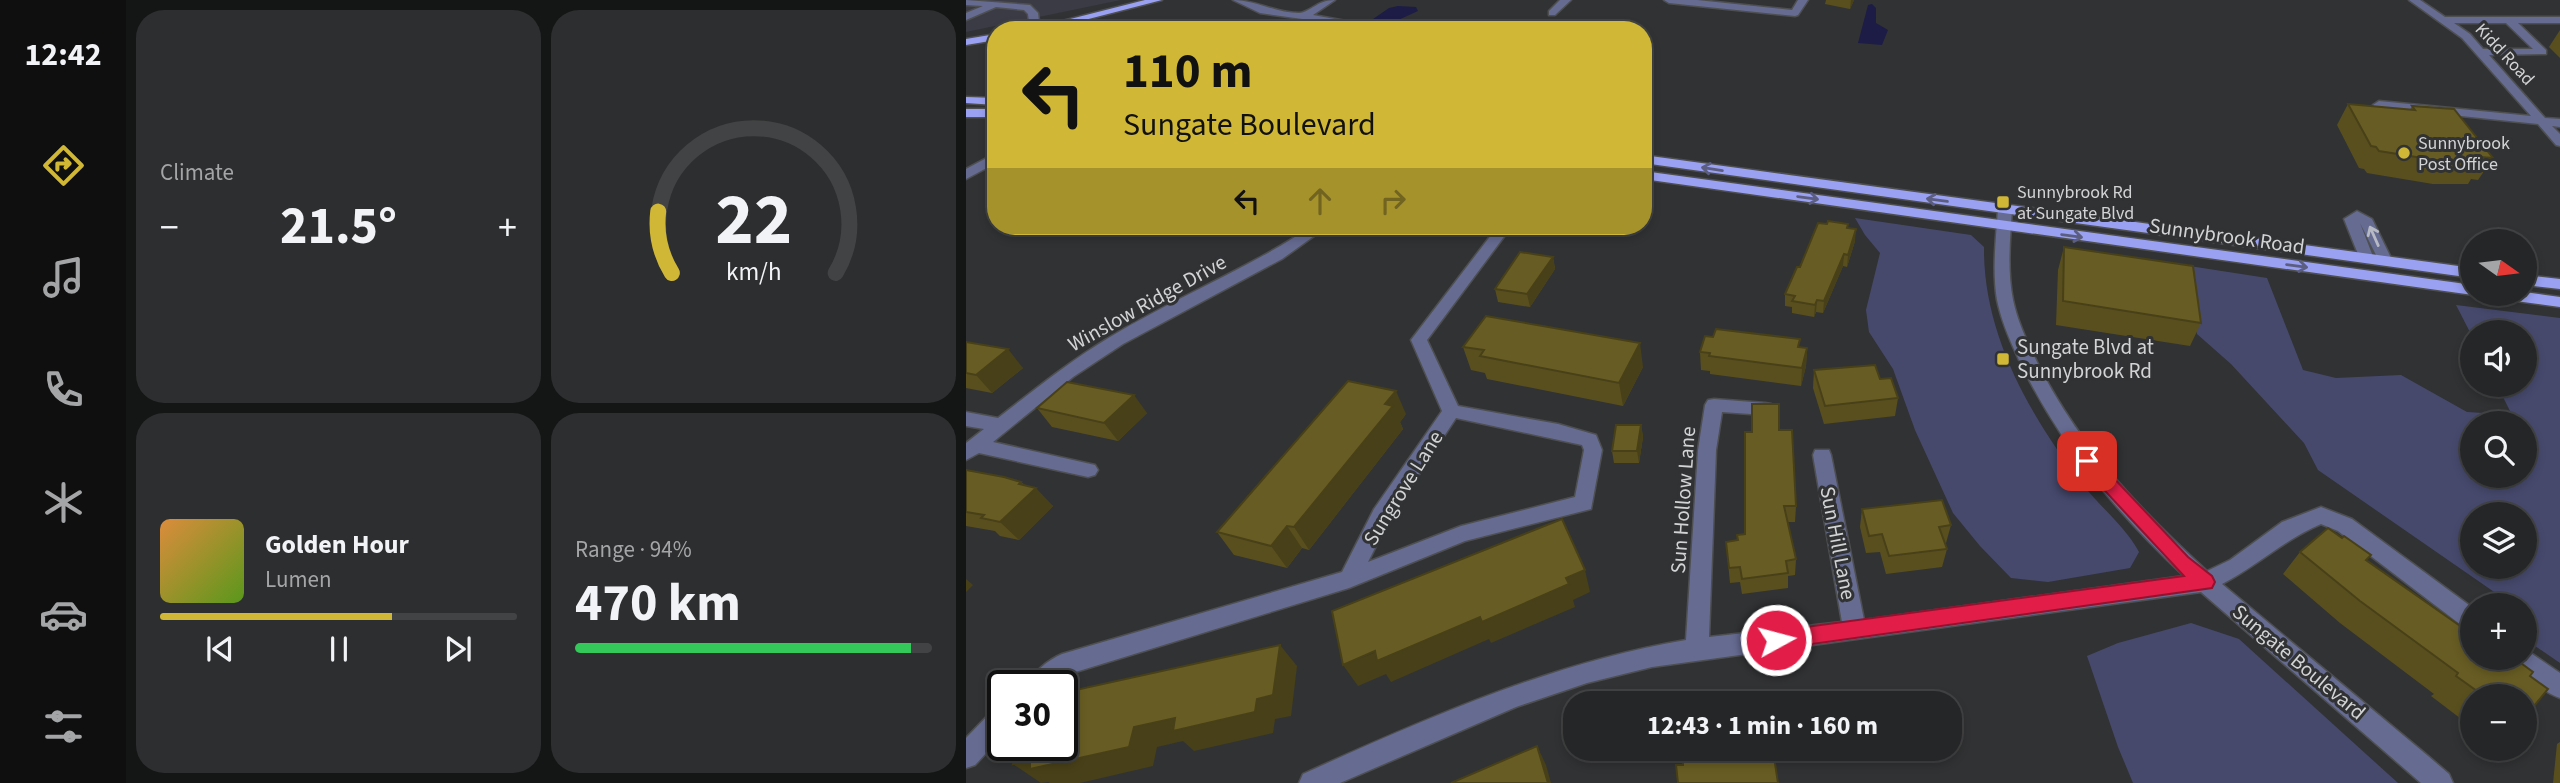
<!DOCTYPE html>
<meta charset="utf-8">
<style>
:root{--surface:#252627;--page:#2d2e2f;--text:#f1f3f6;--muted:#a3a5a7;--line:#424344;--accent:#d0b736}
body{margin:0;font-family:"Source Sans 3",sans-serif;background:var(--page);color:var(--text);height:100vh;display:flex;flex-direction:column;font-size:26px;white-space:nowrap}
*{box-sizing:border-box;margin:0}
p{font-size:23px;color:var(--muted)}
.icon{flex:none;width:38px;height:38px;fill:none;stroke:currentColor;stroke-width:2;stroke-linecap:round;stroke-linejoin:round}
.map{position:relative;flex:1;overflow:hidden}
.panel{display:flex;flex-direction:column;gap:10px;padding:10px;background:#141515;width:840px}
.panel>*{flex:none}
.banner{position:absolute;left:21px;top:21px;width:665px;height:214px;border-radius:28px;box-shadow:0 4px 10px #0003,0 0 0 2px var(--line);background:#d0b736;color:#111;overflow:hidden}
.needle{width:46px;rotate:104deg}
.controls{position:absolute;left:1494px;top:229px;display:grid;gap:14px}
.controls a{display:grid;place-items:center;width:77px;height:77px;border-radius:50%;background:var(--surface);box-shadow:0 4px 10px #0003,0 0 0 2px var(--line);font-size:35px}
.speed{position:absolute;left:21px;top:670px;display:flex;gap:14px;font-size:35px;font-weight:700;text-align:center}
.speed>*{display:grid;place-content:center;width:91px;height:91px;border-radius:50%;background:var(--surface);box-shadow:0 4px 10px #0003,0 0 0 2px var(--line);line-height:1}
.speed .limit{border:4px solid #111;border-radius:10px;background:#fff;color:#111}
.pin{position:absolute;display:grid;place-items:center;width:60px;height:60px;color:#fff;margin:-30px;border-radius:14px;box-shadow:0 4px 10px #0006}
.me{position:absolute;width:77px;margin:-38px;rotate:83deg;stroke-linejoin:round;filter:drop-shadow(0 0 5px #0008)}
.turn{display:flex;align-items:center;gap:24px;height:147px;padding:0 21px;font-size:32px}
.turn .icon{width:91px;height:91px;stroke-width:2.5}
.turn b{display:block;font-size:49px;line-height:60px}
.lanes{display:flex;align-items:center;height:66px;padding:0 21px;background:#0003;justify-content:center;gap:35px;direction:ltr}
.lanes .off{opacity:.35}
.big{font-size:52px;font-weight:700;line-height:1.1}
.panel .widget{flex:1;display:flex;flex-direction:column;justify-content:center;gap:10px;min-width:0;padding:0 24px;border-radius:28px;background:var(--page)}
.panel .dial{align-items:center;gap:0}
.dial svg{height:182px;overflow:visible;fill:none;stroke:var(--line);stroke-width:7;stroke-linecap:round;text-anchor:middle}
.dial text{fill:var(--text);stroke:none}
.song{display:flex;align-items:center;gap:21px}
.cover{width:84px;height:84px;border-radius:10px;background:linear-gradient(135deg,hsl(30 70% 55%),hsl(90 70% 35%))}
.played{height:7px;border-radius:4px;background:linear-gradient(90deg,var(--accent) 65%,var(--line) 65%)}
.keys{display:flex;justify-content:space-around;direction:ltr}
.heat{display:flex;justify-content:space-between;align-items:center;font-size:38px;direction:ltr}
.charge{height:10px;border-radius:5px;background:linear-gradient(90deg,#34c759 94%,var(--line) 0)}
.panel .tiles{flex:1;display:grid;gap:10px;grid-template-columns:repeat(2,1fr)}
.trip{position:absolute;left:597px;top:691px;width:399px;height:70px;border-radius:28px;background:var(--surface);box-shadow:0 4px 10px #0003,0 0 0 2px var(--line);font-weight:700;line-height:70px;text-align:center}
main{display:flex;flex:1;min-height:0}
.tabs{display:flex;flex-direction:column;width:126px;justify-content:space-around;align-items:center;background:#0f0f10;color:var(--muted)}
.tabs .icon{width:49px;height:49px}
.tabs .active{color:var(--accent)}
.tabs b{font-size:32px;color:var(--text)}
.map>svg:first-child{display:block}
</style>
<main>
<nav class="tabs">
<b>12:42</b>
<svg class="icon active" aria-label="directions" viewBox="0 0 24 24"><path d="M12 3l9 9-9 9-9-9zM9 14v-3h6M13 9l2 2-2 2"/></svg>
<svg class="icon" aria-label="music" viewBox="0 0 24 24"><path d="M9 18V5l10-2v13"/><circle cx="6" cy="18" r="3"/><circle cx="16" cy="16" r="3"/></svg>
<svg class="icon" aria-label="phone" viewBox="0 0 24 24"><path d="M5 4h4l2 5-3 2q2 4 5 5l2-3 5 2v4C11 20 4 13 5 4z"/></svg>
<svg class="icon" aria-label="climate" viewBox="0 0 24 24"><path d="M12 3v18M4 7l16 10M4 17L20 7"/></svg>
<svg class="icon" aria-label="car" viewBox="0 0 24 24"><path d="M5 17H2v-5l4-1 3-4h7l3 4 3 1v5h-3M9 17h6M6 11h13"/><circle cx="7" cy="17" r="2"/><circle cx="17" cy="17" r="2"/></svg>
<svg class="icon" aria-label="filters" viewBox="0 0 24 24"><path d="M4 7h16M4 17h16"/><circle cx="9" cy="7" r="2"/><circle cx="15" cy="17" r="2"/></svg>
</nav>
<section class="panel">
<div class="tiles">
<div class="widget"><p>Climate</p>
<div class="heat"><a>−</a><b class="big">21.5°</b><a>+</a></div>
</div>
<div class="widget dial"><svg viewBox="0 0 100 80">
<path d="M14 69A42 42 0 1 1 86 69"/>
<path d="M14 69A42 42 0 0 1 8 42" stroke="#d0b736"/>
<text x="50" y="56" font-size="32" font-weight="700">22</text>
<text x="50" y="72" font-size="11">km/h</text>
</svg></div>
<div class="widget">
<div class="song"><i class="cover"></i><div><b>Golden Hour</b><p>Lumen</p></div></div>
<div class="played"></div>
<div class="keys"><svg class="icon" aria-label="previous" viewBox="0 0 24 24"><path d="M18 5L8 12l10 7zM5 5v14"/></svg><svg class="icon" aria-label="pause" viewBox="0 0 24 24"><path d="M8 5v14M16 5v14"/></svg><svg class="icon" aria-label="next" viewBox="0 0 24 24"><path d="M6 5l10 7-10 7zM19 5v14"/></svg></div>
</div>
<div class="widget"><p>Range · 94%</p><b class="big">470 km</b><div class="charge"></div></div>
</div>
</section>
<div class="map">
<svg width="1594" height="783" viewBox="0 0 1594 783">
<rect width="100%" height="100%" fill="#313234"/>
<path fill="#3a3b44" d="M0,0H155L0,32Z"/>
<g fill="#46496c" fill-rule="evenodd">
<path d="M889,218L1005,235L1018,247C1017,335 1065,418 1118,486C1136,509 1159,526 1173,552L1164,568L1082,582L1045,578L1014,546L987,513L949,430L927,369L903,332L900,310L914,253L899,235Z"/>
<path d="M1217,265L1301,278L1337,370L1370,378L1435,375L1501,412L1534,414L1544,411L1531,385H1559V332H1507V338L1490,305L1594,318V663L1559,639V606L1547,605L1352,470L1338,443L1265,364L1231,334ZM1507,424H1559V476H1507ZM1507,514H1559V567H1507Z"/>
<path d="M1225,623L1273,639L1432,783H1167L1152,747L1121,656L1152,643Z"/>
</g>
<g fill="#1c1c47">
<path d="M906,4L910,8V23L922,30L916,45L892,43L902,5Z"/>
<path d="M432,6L450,7L452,11L419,26L415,30H391L423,8Z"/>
</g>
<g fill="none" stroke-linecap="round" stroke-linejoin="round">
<g stroke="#4e4f51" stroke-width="3">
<g id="minor">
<path d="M0,0L64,5L72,13L74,29L64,30L62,14L58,10L30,7L0,20V13L17,6L0,5Z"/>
<path d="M267,0C289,0 310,13 333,13C345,12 351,0 369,0L347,15L391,23L386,26L294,13Z"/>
<path d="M594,0H605L589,15H583V11Z"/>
<path d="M698,0H731L826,10L832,0H842L832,15L829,16L703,3Z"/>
<path d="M1443,0H1454L1479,17H1594V23H1552L1580,50V54L1523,55L1579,118L1594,119V127L1586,126L1594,134V146L1590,145L1572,124L1409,107L1407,105L1413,101L1565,116L1496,38ZM1488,23H1540L1567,49H1517L1504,34Z"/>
<path d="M30,153V163L0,179V169Z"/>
<path d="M1039,205L1046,209C1044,239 1041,270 1047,300C1052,324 1064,348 1075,370C1116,449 1175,511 1241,571L1264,560L1316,522L1355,507L1386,519L1507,608V631L1499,628L1372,531L1355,524C1319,539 1291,566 1256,584L1462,756L1483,774L1487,783H1455L1235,592L686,667L621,683L550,707L374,783H333L337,774C461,718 585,663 720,640L732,450L739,405L742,400L748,399L799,403L805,404L808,409L805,414L799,415L756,412L750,450L743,637L876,622L847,455L849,450H863L865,455L898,620L1218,576C1153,515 1098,450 1058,370C1047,348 1036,324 1031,300C1026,270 1030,239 1032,209Z"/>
<path d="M1391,211L1406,219L1427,262L1425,265H1415L1394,223L1408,259L1401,263L1394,259L1378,219Z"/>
<path d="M346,226H362L316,259L157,344L107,377L27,442L129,465L132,470L129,475L122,477L13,453L0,460V443L18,429L0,426V412L32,418C68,390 104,361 144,337C210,297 282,269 346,226Z"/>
<path d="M532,226H546L461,340L492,406L592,424L630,435L636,450L625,509L499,541L383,588L103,674L89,686H60C66,673 82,660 96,654L376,572L408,509L476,411L445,340ZM490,418L616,445L618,450L609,497L495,526L402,562L423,520Z"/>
<path d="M1559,649L1594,673V698C1578,692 1552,674 1545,658H1559Z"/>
<path d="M37,705V735L9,765L0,768V738L28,709Z"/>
</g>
</g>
<g stroke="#4e4f51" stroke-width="3">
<g id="major">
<path d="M179,0H196L80,30H61Z"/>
<path d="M30,34V40L0,45V39Z"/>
<path d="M0,97L30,98V105L0,103Z"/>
<rect x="0" y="109" width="30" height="8"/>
<path d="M677,155L1507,268V278L677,163Z"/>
<path d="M677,171L1507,285V294H1510L1507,295L677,179Z"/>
<path d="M1559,275L1594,279V289L1559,285Z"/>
<path d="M1559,292L1594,297V307L1534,299L1526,294Z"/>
</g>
</g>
<use href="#minor" fill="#666b92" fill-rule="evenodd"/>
<use href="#major" fill="#9aa1f2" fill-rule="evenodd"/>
</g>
<g fill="#594f1e">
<path d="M860,0H888L884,9L859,4Z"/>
<path d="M1594,30V58L1583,47Z"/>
<path d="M1382,104L1444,110L1446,106L1527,158L1512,180L1505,179L1502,184H1467L1401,173L1398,169L1393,168L1371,125Z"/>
<path d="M861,224H882L881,228L889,241L881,267L877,266L857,313L850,312L848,317L826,313V307L819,306V294Z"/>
<path d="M1098,247L1235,323L1224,346L1090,325L1092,270Z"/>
<path d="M587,257L589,269L564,307L532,302L529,289Z"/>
<path d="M0,342L57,368L26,393L0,388Z"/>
<path d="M497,347L677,367L657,406L521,379L519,373L505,370Z"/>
<path d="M834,347L841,348L840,366L835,386L744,374V371L735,370L734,352Z"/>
<path d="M848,370L914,379L932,398L929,416L858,424L847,388Z"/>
<path d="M71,408L181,413L152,441L86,427Z"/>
<path d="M440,414L434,422L437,429L343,550L336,548L321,568L268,555L251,532Z"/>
<path d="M675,425L677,437L673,463H648L646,451Z"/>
<path d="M813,430L830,506L829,522H822L830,559L829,575L822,576V588L776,594L774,582L764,583L760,542L772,540L771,535L779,534Z"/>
<path d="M0,470L55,482L87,506L53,540L34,536L29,531L0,526Z"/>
<path d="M896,509L985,525L980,543H979L981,549L976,567L920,574L914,552L900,553L894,527Z"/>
<path d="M1334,552L1401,560L1564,676L1559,696H1507V728L1465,696L1468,694L1374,623L1317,574Z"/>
<path d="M1594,742V783H1587L1591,744Z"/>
</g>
<g fill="#484018">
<path d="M885,0H888L884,9Z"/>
<path d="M890,229L889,241L881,267L882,255Z"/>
<path d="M878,254L877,266L857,313L858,301Z"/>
<path d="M587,257L589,269L564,307L561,294Z"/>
<path d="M851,300L850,312L848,317L849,305Z"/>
<path d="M674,343L677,367L657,406L653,383Z"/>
<path d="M841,348L840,366L835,386L836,368Z"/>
<path d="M42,349L57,368L26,393L10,375Z"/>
<path d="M430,391L440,414L434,422L437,429L343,550L328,527Z"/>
<path d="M168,395L181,413L152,441L138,423Z"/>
<path d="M675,425L677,437L673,463L671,451Z"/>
<path d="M55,482L65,493L70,488L87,506L53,540L34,522L53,484Z"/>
<path d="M321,526L336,548L321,568L305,546Z"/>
<path d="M619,570L624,592L607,600L609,607L525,643L523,639L425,682L420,674L392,686L377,665Z"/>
<path d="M0,579L7,585L0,592Z"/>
<path d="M314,645L331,666L325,716L309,719L307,733L228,751L217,741L191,747L187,766L114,783H84L82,782L75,783L47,764L168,727L291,699Z"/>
<path d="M571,746L580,765L585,783H582Z"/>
</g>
<g fill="#675c23" stroke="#484018" stroke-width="2">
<path d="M1382,104L1449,110L1446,106L1488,109L1527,158L1513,157L1516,162H1481L1413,151L1410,147L1405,146Z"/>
<path d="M862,221L882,224L881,228L890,229L882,255L878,254L858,301L851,300L849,305L826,301L829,296L819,294L831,267H834L852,223L861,224Z"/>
<path d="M1098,247L1227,266L1235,323L1097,301Z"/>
<path d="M554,252L587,257L561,294L529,289Z"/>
<path d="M520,316L674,343L653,383L514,356L518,350L497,347Z"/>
<path d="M750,329L834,339L832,347L841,348L836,368L743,356L744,353L734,352L739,336L747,337Z"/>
<path d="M0,342L42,349L10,375L0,373Z"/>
<path d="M909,365L914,379L925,378L932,398L859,406L848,370Z"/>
<path d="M382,381L430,391L419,404L427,406L328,527L321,526L305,546L251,532Z"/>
<path d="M101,382L168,395L138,423L71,408Z"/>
<path d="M786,404H813V430H826L830,506H818L830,559L820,561L822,573L776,579L774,567L763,568L760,542L772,540L771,535L779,534V432H786Z"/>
<path d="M650,425H675L671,451H646Z"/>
<path d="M0,470L38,477L55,482L53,484L70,488L34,522L15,518L18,515L0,512Z"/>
<path d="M976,500L985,525L973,527L981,549L923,556L916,534L903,536L896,509Z"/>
<path d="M596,519L619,570L600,578L603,584L516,622L514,617L411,661L409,651L377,665L366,611Z"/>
<path d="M1362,528L1376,538L1378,536L1405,555L1400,560L1507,635V658H1548L1567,672L1564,676L1582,689L1559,717V696H1518L1490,676L1492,673L1394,601L1334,552Z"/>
<path d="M314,645L307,695L291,699L289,712L207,731L209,718L168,727L163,747L64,769V760L47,764L53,746H96V693Z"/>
<path d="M571,746L582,783H485Z"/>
<path d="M716,749H800L801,758L808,757L812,783H712L710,765H717Z"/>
</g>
<defs><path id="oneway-shaft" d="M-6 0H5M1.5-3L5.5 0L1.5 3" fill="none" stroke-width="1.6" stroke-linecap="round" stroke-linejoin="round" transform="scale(1.75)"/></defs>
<g stroke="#5b5e80">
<use href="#oneway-shaft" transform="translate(746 169) rotate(-171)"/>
<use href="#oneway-shaft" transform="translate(842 198) rotate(8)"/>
<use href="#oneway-shaft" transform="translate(971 200) rotate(-172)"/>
<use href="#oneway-shaft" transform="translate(1106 236) rotate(8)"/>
<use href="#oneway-shaft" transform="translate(1331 266) rotate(8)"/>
</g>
<use stroke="#b7b9c4" href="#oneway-shaft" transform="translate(1408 236) rotate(-114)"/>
<path fill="#e11d48" stroke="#92132f" stroke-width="2" d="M1121,454L1127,456L1222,557L1246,576L1249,582L1246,588L810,649L803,647L800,640L803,634L810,631L1218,576L1115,465L1113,461L1115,456Z"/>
<g fill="#d0b736" stroke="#313234" stroke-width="2.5">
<circle cx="1438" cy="153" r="7"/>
<rect x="1030" y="195" width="14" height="14" rx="3.5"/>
<rect x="1030" y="352" width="14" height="14" rx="3.5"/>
</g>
<g text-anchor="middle" stroke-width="6" stroke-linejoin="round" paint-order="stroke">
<g font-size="18" fill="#d2d3d4" stroke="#313234">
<text transform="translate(1539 54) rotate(47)" y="6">Kidd Road</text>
</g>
<g font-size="18" fill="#d2d3d4" stroke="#313234" text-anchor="start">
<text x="1452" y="149">Sunnybrook<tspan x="1452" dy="21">Post Office</tspan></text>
<text x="1051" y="198">Sunnybrook Rd<tspan x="1051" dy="21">at Sungate Blvd</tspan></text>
</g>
<g font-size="21" fill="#d2d3d4" stroke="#313234">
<text transform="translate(1261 236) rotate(8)" y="7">Sunnybrook Road</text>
<text transform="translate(181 303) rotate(-29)" y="7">Winslow Ridge Drive</text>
<text transform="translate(437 488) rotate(-58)" y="7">Sungrove Lane</text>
<text transform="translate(717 500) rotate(-86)" y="7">Sun Hollow Lane</text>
<text transform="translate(872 543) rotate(79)" y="7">Sun Hill Lane</text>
<text transform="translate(1333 662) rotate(40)" y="7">Sungate Boulevard</text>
</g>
<g font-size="21" fill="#d2d3d4" stroke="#313234" text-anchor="start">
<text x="1051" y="354">Sungate Blvd at<tspan x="1051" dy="24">Sunnybrook Rd</tspan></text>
</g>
</g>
</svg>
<div class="controls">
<a><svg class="needle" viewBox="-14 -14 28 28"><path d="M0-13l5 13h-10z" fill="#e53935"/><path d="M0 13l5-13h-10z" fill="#a3a5a7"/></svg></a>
<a><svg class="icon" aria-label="sound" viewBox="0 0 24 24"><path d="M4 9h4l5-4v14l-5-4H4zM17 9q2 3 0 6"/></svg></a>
<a><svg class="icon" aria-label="search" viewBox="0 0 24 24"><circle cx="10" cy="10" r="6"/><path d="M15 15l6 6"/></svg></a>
<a><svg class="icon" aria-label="layers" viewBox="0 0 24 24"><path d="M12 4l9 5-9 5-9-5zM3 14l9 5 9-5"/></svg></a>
<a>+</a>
<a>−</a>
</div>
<div class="speed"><div class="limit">30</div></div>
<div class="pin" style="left:1121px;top:461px;background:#d93025"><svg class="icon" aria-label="arrive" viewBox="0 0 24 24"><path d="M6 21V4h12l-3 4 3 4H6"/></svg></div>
<svg class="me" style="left:810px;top:640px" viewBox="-20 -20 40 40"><circle r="17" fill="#e11d48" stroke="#fff" stroke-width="3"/><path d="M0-11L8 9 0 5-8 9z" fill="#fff"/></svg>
<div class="trip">12:43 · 1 min · 160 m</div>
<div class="banner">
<div class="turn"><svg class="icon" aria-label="left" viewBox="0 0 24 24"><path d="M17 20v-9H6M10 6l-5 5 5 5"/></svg><div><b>110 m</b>Sungate Boulevard</div></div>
<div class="lanes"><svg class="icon" aria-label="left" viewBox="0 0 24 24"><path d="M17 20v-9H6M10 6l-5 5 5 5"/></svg><svg class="icon off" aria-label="ahead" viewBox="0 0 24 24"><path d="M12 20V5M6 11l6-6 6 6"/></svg><svg class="icon off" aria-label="right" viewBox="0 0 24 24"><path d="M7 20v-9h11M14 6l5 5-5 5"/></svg></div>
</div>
</div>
</main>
